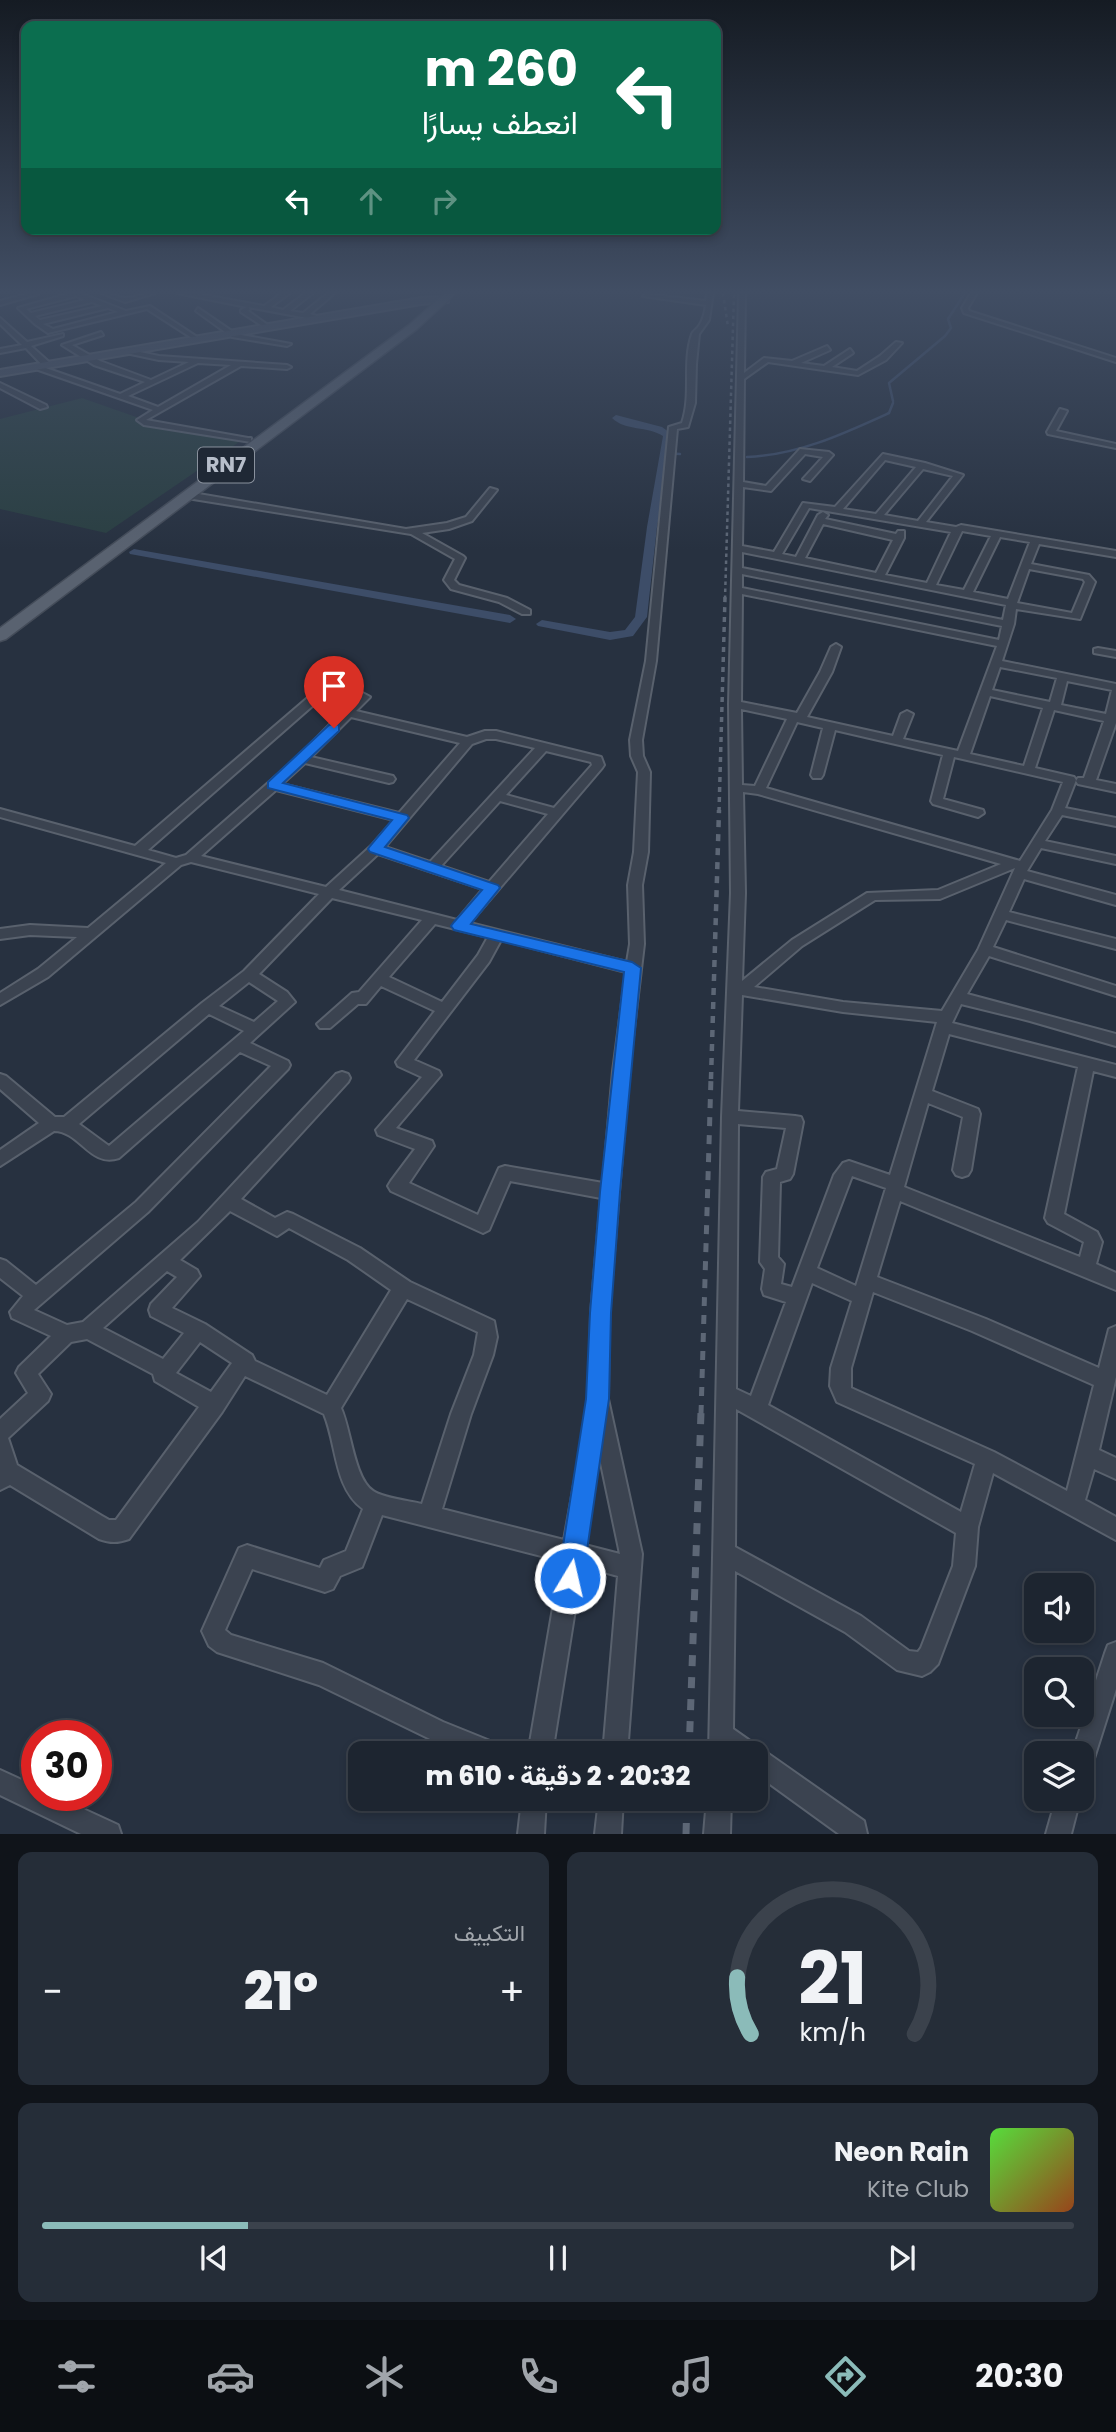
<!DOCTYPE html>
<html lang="ar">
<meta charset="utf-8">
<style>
:root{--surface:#1d2530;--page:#252d38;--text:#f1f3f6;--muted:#a0a5ab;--line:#3b424c;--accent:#8bbbb9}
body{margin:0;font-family:Poppins,Vazirmatn,sans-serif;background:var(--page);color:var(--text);direction:rtl;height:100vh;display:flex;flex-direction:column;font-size:26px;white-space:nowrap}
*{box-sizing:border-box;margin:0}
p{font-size:23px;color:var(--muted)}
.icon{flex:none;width:38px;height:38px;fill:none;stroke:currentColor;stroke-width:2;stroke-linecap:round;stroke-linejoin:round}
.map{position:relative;height:1834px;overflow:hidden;direction:ltr}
.drawer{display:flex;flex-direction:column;gap:18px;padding:18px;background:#10141a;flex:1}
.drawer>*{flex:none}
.hud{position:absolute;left:21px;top:21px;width:700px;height:214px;border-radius:14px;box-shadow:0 4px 10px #0003,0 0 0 2px var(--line);direction:rtl;background:#0b6e4f;color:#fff;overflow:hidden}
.controls{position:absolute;left:1024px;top:1573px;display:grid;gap:14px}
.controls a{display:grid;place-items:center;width:70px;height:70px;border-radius:14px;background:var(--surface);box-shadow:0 4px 10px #0003,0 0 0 2px var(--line);font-size:35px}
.speed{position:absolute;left:21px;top:1720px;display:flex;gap:14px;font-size:35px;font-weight:700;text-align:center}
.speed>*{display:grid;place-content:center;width:91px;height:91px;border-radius:50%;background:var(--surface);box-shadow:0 4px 10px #0003,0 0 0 2px var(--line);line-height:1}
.speed .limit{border:10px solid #d22;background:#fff;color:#111}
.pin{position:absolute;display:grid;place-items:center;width:60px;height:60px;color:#fff;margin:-72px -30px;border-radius:50% 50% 50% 0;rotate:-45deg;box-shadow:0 0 7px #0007}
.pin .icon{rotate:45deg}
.me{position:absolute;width:77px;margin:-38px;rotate:9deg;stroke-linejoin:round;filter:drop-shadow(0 0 5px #0008)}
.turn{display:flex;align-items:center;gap:24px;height:147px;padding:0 28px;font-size:32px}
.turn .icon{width:91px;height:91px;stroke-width:2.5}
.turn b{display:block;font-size:49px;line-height:60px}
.lanes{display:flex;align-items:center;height:66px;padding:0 28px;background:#0003;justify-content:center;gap:35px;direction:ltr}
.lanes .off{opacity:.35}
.big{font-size:52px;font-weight:800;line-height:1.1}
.drawer .widget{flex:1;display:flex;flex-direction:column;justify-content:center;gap:10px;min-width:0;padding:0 24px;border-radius:14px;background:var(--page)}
.drawer .dial{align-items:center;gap:0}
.dial svg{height:182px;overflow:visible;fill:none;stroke:var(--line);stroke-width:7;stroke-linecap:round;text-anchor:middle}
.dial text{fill:var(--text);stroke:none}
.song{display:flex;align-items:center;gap:21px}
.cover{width:84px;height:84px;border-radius:10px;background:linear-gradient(135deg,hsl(110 70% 55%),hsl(20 70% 35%))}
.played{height:7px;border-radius:4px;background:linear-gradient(90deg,var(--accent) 20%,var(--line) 20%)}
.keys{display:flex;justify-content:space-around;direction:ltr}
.heat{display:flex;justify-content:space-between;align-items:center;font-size:38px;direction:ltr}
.drawer .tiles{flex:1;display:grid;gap:18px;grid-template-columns:1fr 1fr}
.widget:last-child{grid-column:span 2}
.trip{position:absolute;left:348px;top:1741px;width:420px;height:70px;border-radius:14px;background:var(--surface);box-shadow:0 4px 10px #0003,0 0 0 2px var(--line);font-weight:800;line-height:70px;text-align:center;direction:rtl}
.tabs{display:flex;height:112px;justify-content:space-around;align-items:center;background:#0c0f13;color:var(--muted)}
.tabs .icon{width:49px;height:49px}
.tabs .on{color:var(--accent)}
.tabs b{font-size:32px;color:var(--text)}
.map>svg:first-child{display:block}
</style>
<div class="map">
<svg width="1116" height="1834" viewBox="0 0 1116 1834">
<rect width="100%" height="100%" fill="#273140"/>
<path fill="#2a3f42" d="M82,398L142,419L245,438L106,533L0,509V419Z"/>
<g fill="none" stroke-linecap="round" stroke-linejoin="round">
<g stroke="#3d4d68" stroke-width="2.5">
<path d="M893,401L889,383L945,336L951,328L948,319L965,293"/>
<path d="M665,453L680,454"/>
<path d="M747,457C798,455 843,434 889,413L893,403"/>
</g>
<g fill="#3d4d68" fill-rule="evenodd">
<path d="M616,415L662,427L673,435L657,527L647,617L633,636L610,640L538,626L536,624L542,620L610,632L625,630L635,617L647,527L663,436C648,426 625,431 612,418Z"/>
<path d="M134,549L510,615L516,619L510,623L130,554L129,552Z"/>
</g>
<g stroke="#59616d" stroke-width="4">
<g id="street">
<path d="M30,293L38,294L0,305V301Z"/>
<path d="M71,293H80L126,311L150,306L200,339L195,340L147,309L48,333L35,324L18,308ZM76,296L85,300L31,313L26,309ZM92,302L102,306L40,320L35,316ZM108,308L118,312L53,329L43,324Z"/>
<path d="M101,293C110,293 117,297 125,298C134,298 145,293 155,293L125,302Z"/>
<path d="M177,293H193L264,306L282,293H290L271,307L283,310L305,293H313L290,311L303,313L328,293H335L310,314L320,317L318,320L248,307L250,309L248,311L269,326L267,329L241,312V310L247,307Z"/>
<path d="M707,293H713L709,320L699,334L696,364L695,403L688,427L677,429L656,661L642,740L643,756L650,772L648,852L642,885L644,944L629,1071L609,1313L608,1399L642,1554L627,1754H603L618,1576L582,1566L552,1754H528L561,1561L382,1515L362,1567L340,1576L333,1589L325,1592L252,1569L225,1630L231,1635L323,1663L443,1722L500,1745L503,1754H461L319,1685L217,1652L209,1646L202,1631L239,1548L247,1545L320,1568L324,1560L346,1551L363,1509C334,1488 337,1445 324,1414L245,1376L222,1412L129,1539C118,1543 110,1543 99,1539L10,1485L0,1490V1419L28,1393L16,1373L19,1367L51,1336L12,1318L10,1312L23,1296L0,1278V1259L6,1261L36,1285L136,1202L271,1066L240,1052L119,1158C90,1168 80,1131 54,1131L0,1166V1150L39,1123L0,1089V1074L6,1076L55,1117H64L202,1003L244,971L319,894L191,862L181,865L48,977L0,1005V993L38,969L77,937L30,935L0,939V929L30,925L88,928L166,863L0,817V809L135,846L318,689C334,685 356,688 370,697L356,711L467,737L485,731H496L601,757L604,765L602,768L470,923L627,962L630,944L628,885L634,852L638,772L631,756L630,740L646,661L669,427L682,423C692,394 682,363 692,334C694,330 696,330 699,326C703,320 705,312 706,305L643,296L646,294L706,301ZM331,692L356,698L299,756L186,855L176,858L148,850L326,694ZM351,717L460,743L399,813L282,784L305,763L389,783L393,782L395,779L393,776L311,757ZM486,739H496L535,748L430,862L385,847L472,744ZM546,751L591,762L592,765L554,808L506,795ZM276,790L394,820L371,846L326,887L201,856ZM500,801L548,814L489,882L441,866ZM378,854L483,889L457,920L339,890ZM332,898L422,920L359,992L352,993L317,1024L320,1028H330L358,1004H366L381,986L435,1011L396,1062L398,1066L422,1077L376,1130L378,1135L415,1149L391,1181L388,1186L391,1191L483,1233L489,1230L510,1181L601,1198L591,1313L589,1402L564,1540L442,1509L471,1414L493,1355L497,1337L494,1321L410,1282L360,1248L293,1214L287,1212L275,1218L241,1199L348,1082L350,1078L348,1074L342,1072L336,1074L198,1222L83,1322L67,1325L34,1310L148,1212L288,1069L290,1065L288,1061L250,1043L295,1002L287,992L259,974ZM435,924L488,937L478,955L442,1002L389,977ZM501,940L626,972L613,1071L603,1183L505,1166L499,1168L478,1215L409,1183L434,1146L432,1141L396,1128L441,1075L439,1071L414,1060L489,962ZM249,982L278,1001L254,1022L219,1006ZM209,1014L244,1031L109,1146L79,1124ZM230,1211L277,1236L289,1228L348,1260L391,1290L327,1395L255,1361L252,1355L205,1324L172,1308L200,1276L197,1270L180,1260ZM167,1271L177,1277L151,1304L149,1310L151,1316L184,1333L163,1359L103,1328ZM407,1299L478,1332L474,1355L451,1414L422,1504C410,1501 383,1498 373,1491C354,1478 351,1430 341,1408ZM87,1339L153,1374L155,1381L199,1407L116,1520H109L102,1516L17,1465L8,1438L48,1401L51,1394L38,1374L71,1342ZM200,1342L232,1363L211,1392L176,1373ZM599,1454L620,1554L585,1545Z"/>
<path d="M739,293H745L744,373L764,358L792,361L827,346L830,350L801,363L824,366L850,349L853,353L832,367L857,371L880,356L896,342L902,343L886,360L858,375L768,362L744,379L743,482L766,486L800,449L829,452L833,455L810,481L803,479L823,457L805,454L771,491L743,487L742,546L774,552L803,503L835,507L883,454L925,463L963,475L926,522L956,527L961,525L1116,551V557L1039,544L1031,564L1089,575L1095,582L1080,619L1016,609L1014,624L1002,661L1116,684V723L1096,780L1116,784V792L1078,784L1076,781L1078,778H1084L1104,721L1054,710L1035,768L1074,777L1076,780L1065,808L1116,818V826L1062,815L1045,841L1116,856V864L1041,848L1027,871L1116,895V905L1024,879L1009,912L1116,939V949L1006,920L993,947L1116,986V996L989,956L967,994L1116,1034V1046L1030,1021L961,1004L952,1023L1116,1065V1077L1093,1071L1064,1214L1097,1232L1102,1242L1096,1264L1116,1273V1290L900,1201L877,1277L986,1319L1099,1368L1109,1329L1116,1326V1377L1099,1450L1116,1458V1479L1094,1469L1085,1500L1116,1517V1540L993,1473L978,1527L975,1566L938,1664L930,1672L922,1676L897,1670L845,1632L735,1571L733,1729L864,1821L867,1834H839L756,1774V1754H709L722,1117L731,893L729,704ZM885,460L916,467L876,514L843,509ZM923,469L953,476L918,521L884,515ZM809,508L951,532L927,583L885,575L904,538V531H898L896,534L825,519L828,515L823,512L818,515L796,557L782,554ZM823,524L893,540L876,573L805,558ZM962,531L991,536L964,590L936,585ZM1000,537L1030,542L1008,599L973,592ZM742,552L1006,605L1003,620L742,568ZM1029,569L1083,579L1085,582L1072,613L1017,603ZM742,574L1002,626L999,640L742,588ZM742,594L997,646L958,751L903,739L913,714L907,711L901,714L893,736L807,717L832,672L841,647L836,644L831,647L820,672L797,713L741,702ZM1000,667L1057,678L1050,702L992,690ZM1067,681L1112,690L1106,714L1061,705ZM990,696L1043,708L1024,766L970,754ZM741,709L787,719L755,786L742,785ZM797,722L823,728L811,775L813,778H821L823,775L835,730L943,755L931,801L933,804L978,817L984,813L983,810L943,799L954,757L1063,782L1052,810L1020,861L766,788ZM743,792L758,794L1001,864L938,890L867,893L792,940L742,981L745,893ZM1015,868L978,950L942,1011L843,1002L754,987L802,946L875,900L940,899ZM742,995L843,1012L937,1022L890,1175L849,1161L843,1163L834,1175L792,1287L781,1284L784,1264L778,1257L780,1182L790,1179L793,1174L803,1122L801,1117L795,1116L738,1111ZM949,1034L1078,1067L1045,1218L1048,1223L1084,1242L1080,1257L904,1187L928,1103L963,1117L953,1170L956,1175L962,1177L968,1175L971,1170L980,1114L978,1109L932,1091ZM738,1124L786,1128L777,1169L766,1172L763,1177L760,1262L765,1269L762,1289L764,1295L786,1302L751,1396L736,1389ZM852,1176L886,1188L856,1286L817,1268ZM812,1283L852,1301L831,1368L830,1386L837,1402L975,1464L961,1512L768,1405ZM873,1292L972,1331L1094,1385L1067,1491L994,1452L851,1388V1368ZM736,1409L956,1533L953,1566L921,1648L918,1652L909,1651L861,1616L735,1547Z"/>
<path d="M971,293H977L968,308L969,311L1116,358V362L964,313L962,308Z"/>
<path d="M198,308L236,334L291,344L287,346L232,337L196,311Z"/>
<path d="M0,318L27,342L63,334V336L31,346L50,363V367H44L26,348L0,353V349L22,345L0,324Z"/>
<path d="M101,332L103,335L72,345L100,361L151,380L189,362L159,360L126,353V349L159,356L287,365L291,367L287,369L241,366L146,420L248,438H251V442L144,425L137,420L153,410L30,367L37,365L120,394L145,382L94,365L62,345ZM198,363L231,365L158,407L128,396Z"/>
<path d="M0,383L46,405L47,407L40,409L0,388Z"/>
<path d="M1060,409L1067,411L1056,431L1116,444V448L1048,434L1047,432Z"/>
<path d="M490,488L497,490L472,521L449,529L422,533L463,556L465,558L454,580L459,585L507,598L530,610V614H522L499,602L451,589L444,580L455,559L411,534L187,498L183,495L187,492L406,529L447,523L466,517Z"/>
<path d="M1098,648L1116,651V657L1094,653V649Z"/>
<path d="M1116,1642V1689L1091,1768L1082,1771V1754H1072L1105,1653L1108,1645Z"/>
<path d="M0,1770L37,1787V1796H55L118,1825L121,1834H81L0,1795Z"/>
<path d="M522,1799H546L544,1834H518Z"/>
<path d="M599,1799H623L621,1834H595Z"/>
<path d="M707,1799H731L730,1834H704Z"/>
<path d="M1056,1799H1080L1071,1834H1046Z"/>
</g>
</g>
<g stroke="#59616d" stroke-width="4">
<path id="secondary" d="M445,297L448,298V302L421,304L0,376V370L421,298Z"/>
</g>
<g stroke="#444c59" stroke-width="3">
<path id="primary" d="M445,293H456L417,329L6,639L0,641V628L409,325Z"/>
</g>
<use href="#street" fill="#3b4350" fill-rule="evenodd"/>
<use href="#secondary" fill="#495262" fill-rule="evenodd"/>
<use href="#primary" fill="#596270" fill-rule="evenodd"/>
<g stroke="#5d6776" stroke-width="2.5" stroke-dasharray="3.5 3.5" stroke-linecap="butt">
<path d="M723,293L728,327"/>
<path d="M725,599L734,293"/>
</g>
<path stroke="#5d6776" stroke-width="3.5" stroke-dasharray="5 5" stroke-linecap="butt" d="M719,812L725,597"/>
<path stroke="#5d6776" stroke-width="4.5" stroke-dasharray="7 7" stroke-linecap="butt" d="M711,1079L719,810"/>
<path stroke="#5d6776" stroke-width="5" stroke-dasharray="9 9" stroke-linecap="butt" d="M701,1414L711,1077"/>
<g stroke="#5d6776" stroke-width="7" stroke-dasharray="11 11" stroke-linecap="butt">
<path d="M689,1754L701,1412"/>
<path d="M686,1834L687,1799"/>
</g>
</g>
<linearGradient id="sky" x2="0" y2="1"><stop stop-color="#151b23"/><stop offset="0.53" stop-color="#414e64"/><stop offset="1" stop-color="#414e64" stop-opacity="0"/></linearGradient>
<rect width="1116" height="550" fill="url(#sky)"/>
<path fill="#1a73e8" stroke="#114b97" stroke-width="2" d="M334,724L339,725V731L283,783L407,815L409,818L385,847L498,885L500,888L471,924L632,962L641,968L620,1192L611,1313L609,1399L583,1578L579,1587L570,1591L561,1587L558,1578L586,1399L590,1313L600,1192L624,972L454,930L451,926L454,922L482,890L370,852L368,849L370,846L392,820L268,788V782L329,725Z"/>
<g text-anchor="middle" stroke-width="7" stroke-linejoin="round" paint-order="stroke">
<rect fill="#1f2835" stroke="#89919d" stroke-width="2" x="198" y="447.5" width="56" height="35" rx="5"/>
<g font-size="21" font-weight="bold" fill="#b7beca">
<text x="226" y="472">RN7</text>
</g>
</g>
</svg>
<div class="controls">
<a><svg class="icon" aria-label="sound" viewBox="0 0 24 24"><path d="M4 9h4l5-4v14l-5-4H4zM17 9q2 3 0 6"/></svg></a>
<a><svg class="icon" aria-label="search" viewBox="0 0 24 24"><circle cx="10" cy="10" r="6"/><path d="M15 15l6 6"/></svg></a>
<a><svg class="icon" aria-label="layers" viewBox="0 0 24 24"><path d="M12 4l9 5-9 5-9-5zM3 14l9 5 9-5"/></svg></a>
</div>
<div class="speed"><div class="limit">30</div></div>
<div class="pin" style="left:334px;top:728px;background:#d93025"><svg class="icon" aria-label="arrive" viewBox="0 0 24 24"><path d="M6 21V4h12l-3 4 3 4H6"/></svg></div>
<svg class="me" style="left:570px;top:1578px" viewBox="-20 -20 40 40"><circle r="17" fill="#1a73e8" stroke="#fff" stroke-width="3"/><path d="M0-11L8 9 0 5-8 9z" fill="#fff"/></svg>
<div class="trip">20:32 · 2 دقيقة · 610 m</div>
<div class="hud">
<div class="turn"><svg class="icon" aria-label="left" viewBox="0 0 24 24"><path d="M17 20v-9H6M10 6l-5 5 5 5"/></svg><div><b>260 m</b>انعطف يسارًا</div></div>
<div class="lanes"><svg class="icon" aria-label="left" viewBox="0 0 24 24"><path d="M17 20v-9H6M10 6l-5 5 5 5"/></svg><svg class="icon off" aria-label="ahead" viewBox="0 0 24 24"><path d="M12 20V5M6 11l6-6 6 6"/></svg><svg class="icon off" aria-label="right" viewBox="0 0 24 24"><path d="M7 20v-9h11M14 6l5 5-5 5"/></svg></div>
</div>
</div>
<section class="drawer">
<div class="tiles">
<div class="widget dial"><svg viewBox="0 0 100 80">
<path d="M14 69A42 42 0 1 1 86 69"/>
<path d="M14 69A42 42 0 0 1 8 44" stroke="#8bbbb9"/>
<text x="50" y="56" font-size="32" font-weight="700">21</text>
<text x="50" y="72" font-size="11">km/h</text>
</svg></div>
<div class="widget"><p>التكييف</p>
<div class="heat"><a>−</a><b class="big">21°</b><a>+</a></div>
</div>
<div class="widget">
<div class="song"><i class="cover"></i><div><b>Neon Rain</b><p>Kite Club</p></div></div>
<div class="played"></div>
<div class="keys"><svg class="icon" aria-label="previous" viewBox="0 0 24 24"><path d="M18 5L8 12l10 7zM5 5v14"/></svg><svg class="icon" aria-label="pause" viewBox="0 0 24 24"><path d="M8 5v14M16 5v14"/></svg><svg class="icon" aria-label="next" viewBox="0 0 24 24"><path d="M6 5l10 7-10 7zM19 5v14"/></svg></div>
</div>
</div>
</section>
<nav class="tabs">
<b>20:30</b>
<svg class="icon on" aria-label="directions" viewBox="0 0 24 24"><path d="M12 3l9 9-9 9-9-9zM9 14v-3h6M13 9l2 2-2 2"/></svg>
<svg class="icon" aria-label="music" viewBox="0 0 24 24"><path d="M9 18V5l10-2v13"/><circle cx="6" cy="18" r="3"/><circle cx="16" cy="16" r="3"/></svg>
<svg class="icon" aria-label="phone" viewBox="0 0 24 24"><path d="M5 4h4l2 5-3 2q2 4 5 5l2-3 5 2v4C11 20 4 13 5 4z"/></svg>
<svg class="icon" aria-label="climate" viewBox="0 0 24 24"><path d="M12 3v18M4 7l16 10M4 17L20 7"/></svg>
<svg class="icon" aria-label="car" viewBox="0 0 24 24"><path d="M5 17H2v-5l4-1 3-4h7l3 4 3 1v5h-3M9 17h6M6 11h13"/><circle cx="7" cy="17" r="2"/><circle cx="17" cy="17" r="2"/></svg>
<svg class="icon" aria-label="filters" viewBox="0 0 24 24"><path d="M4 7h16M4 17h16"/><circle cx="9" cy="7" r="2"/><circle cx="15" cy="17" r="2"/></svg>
</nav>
